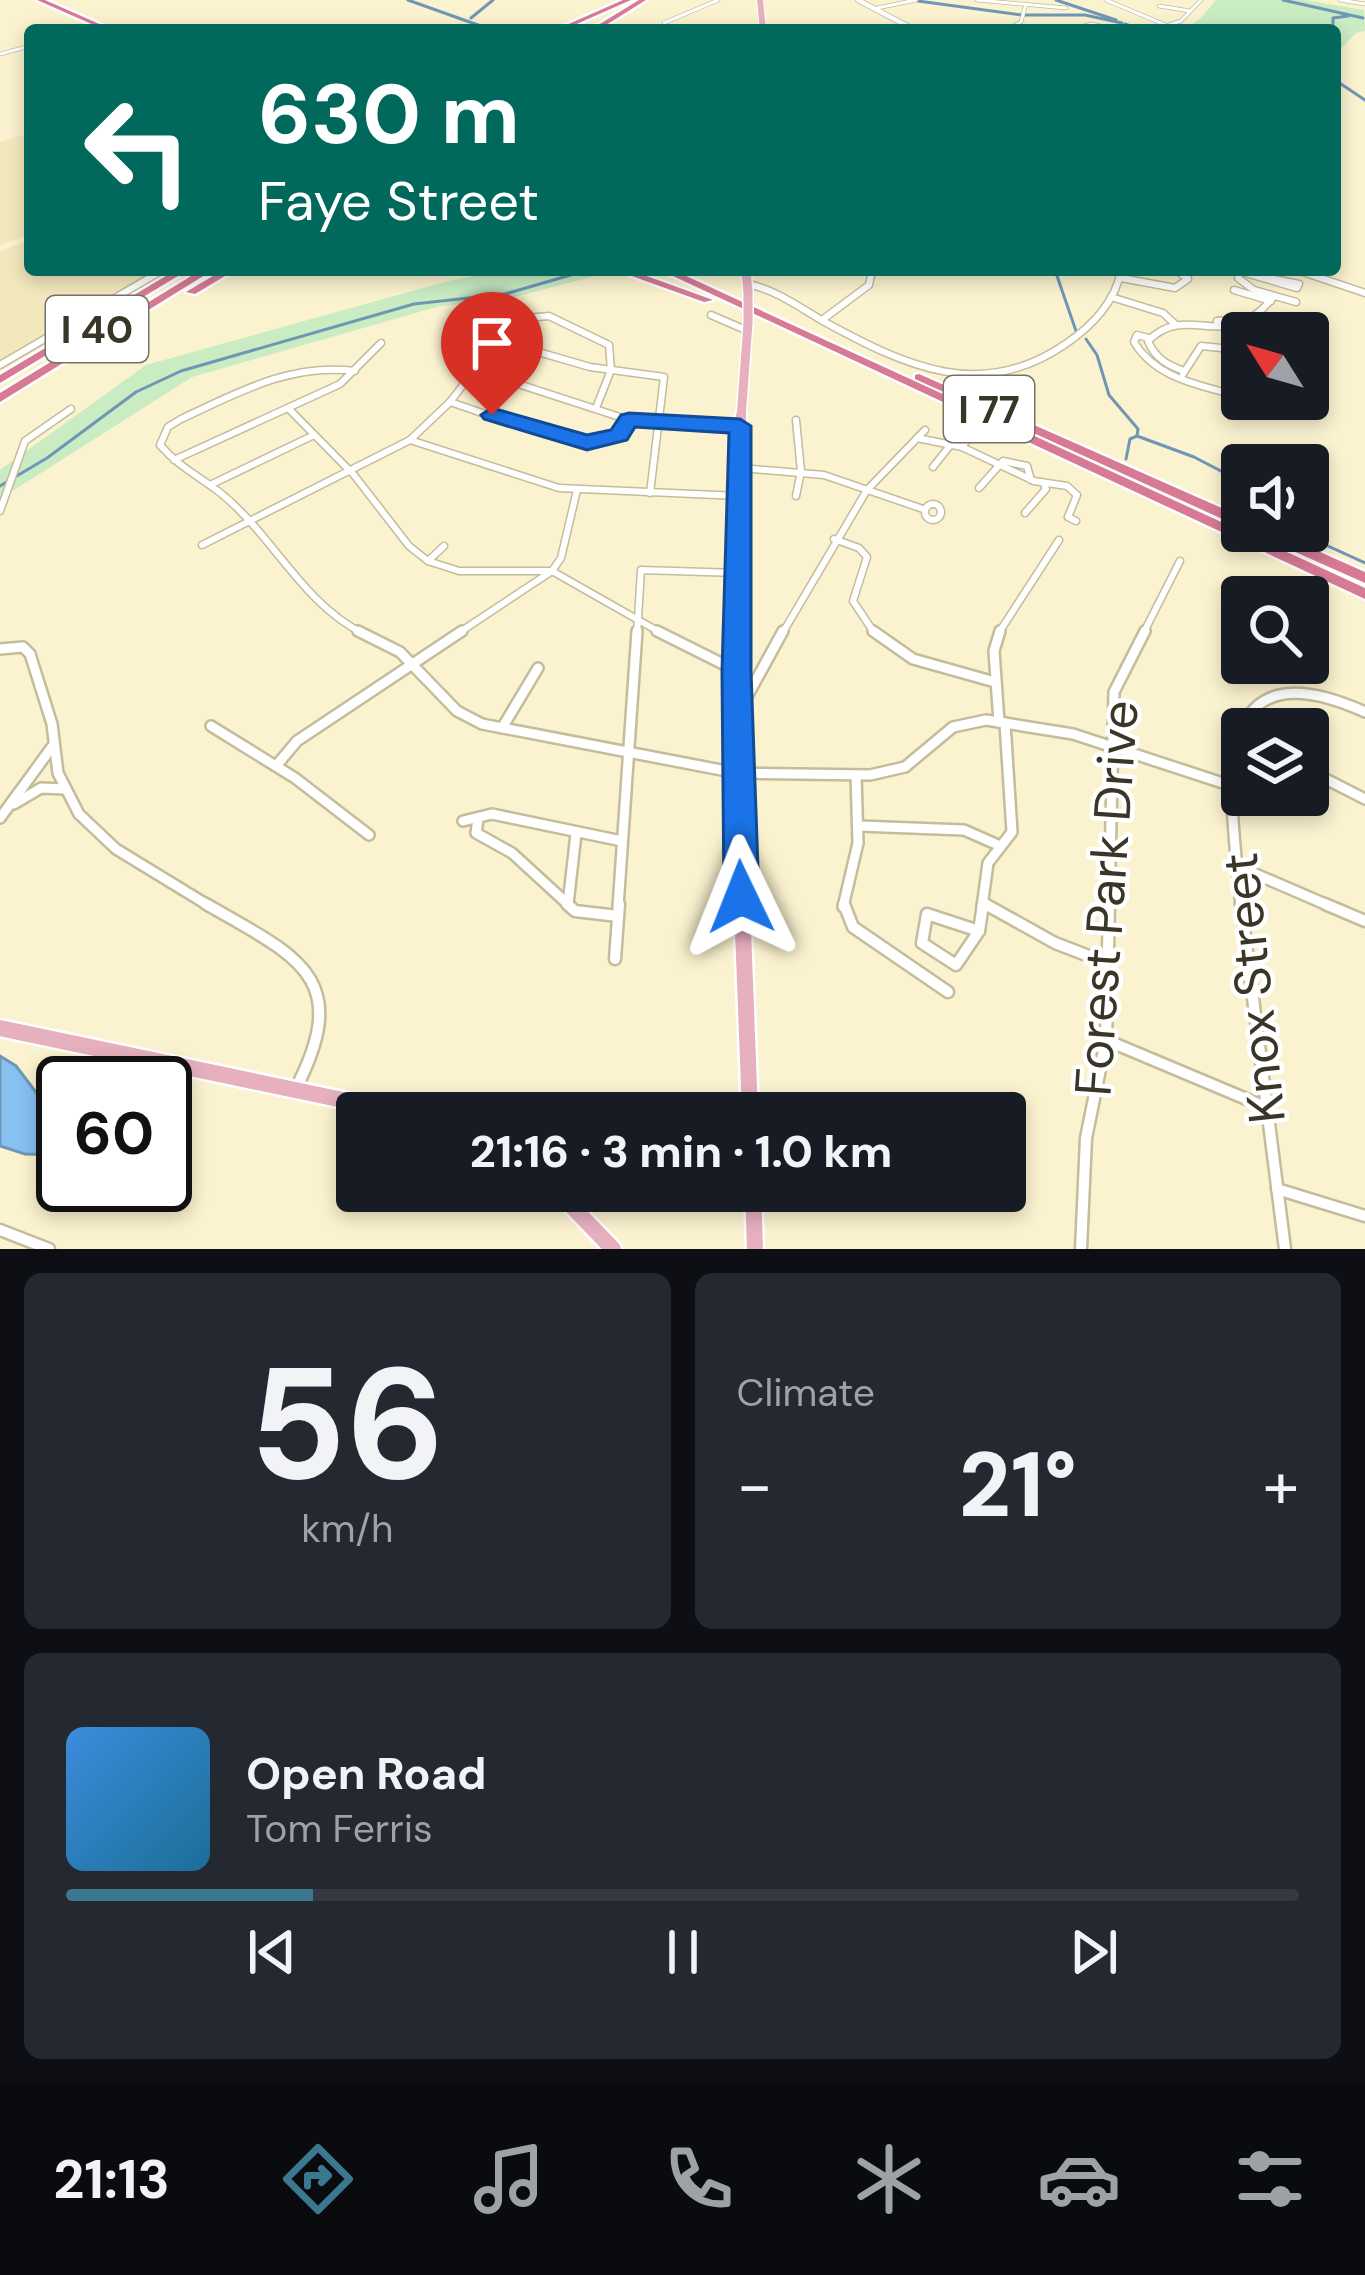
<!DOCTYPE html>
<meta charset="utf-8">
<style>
:root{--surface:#171b24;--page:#242831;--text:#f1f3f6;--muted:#9ea1a6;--line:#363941;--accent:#3b778e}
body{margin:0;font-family:"DM Sans",sans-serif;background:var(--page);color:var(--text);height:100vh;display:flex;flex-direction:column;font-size:45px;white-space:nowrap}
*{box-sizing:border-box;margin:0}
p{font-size:39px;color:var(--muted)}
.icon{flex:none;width:66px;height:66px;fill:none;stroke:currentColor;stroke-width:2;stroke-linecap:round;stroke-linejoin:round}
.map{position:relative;height:1249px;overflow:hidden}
.panel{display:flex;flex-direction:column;gap:24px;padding:24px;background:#0d0f14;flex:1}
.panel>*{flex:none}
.banner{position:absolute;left:24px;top:24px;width:1317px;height:252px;border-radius:12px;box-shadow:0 6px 18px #0003;background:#00695c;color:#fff;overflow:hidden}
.needle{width:78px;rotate:307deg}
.controls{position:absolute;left:1221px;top:312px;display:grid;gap:24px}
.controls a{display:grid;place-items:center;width:108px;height:108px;border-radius:12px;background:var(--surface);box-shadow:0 6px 18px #0003;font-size:60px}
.speed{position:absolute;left:36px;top:1056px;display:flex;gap:24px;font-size:60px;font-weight:700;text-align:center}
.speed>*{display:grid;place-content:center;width:156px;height:156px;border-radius:50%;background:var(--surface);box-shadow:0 6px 18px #0003;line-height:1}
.speed .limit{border:6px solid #111;border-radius:18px;background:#fff;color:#111}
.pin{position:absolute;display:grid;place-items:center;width:102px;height:102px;color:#fff;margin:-123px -51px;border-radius:50% 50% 50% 0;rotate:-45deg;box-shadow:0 0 12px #0007}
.pin .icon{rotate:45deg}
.me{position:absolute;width:132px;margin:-66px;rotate:358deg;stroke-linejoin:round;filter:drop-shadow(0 0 9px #0008)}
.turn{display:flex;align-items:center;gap:42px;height:252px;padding:0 36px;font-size:54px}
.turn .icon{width:156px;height:156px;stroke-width:2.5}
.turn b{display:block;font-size:84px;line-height:102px}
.big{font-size:90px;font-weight:800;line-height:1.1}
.panel .widget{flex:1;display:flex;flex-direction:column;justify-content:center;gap:18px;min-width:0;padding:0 42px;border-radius:18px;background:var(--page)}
.panel .dial{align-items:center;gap:0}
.dial b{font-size:156px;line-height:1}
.song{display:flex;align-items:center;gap:36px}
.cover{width:144px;height:144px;border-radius:18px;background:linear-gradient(135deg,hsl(210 70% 55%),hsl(200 70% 35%))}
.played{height:12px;border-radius:6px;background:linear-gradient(90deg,var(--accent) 20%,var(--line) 20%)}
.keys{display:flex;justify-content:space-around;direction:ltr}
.heat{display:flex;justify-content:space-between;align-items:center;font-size:66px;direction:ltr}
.panel .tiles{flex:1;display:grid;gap:24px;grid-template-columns:1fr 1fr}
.widget:last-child{grid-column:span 2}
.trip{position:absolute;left:336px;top:1092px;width:690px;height:120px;border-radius:12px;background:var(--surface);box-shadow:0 6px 18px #0003;font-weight:800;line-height:120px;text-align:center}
.tabs{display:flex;height:192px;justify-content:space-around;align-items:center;background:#090b0e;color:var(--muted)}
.tabs .icon{width:84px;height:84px}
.tabs .current{color:var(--accent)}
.tabs b{font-size:54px;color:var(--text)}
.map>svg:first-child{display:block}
</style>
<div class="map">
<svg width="1365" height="1249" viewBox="0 0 1365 1249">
<rect width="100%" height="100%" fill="#fbf2cf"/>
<g fill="#f3e8bd">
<path d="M30,133V234L0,245V142Z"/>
<path d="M30,240V270H156L0,360V251Z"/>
</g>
<g fill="#c9ecc3">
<path d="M1216,0H1304L1364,10L1365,31L1356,33L1335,55V30H1182L1200,19Z"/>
<path d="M505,270H618L503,300L440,306L192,377L0,499V470L146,365L448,281Z"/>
</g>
<path fill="#86c1f2" stroke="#6f97b5" stroke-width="3" d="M0,1056L16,1066L63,1128V1155L25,1154L0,1146Z"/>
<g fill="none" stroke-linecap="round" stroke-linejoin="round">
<g stroke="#6f97b5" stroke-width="3">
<path d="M408,0L492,30"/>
<path d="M1056,0L1116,20"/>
<path d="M1283,0L1363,18"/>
<path d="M918,1L1022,15"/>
<path d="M1026,15H1085L1122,23"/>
<path d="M471,18L493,0"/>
<path d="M1125,24L1141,30"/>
<path d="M1333,30V18L1348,16"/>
<path d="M1335,44V49"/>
<path d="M1335,80L1365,100"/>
<path d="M1055,270L1076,331"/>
<path d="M1086,339L1097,355L1109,395L1138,429L1137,436L1194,457L1242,482"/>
<path d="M1126,459L1130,439L1137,436"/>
<path d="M0,486L47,458L136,392L181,371L414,304L505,294L588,270"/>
<path d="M1295,531L1365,563"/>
</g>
<g stroke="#c4bc9a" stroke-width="4.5">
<g id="minor-far3">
<path d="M977,0L1066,8"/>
<path d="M1106,0L1168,26"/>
<path d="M1340,0L1365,4"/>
<path d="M1159,6L1190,11"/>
<path d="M877,8L916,0"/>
<path d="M664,23L718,0"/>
<path d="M1006,30L1021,22L1026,4"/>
<path d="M1072,30L1091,24L1119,30"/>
<path d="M1154,30L1181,21L1201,0"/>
<path d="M0,54L30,46"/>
</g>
</g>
<g stroke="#c4bc9a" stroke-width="9">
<g id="minor-far2">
<path d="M1239,271L1297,288L1299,284L1254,275"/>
<path d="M1239,271L1238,278L1254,290L1296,302"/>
<path d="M1121,278L1175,288L1188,279L1176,270"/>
<path d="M1234,290L1271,301"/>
<path d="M1111,297L1163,313L1176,325"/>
<path d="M711,315L748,331"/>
<path d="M822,320L869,285L872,270"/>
<path d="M1217,321L1242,319L1276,332"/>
<path d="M1149,338L1137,335L1134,342C1156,378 1196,384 1234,395"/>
<path d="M497,340L590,367L664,377L650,493"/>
<path d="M0,365L163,270"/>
<path d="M475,370L629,420L740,426"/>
<path d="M355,371C290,363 239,392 181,419L168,427L160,445C178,466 197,475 218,491C272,533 301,603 364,634"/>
<path d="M1184,371C1167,365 1155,358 1148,341C1188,300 1227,357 1274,296"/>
<path d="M1183,374L1201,346L1242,350"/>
<path d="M450,402C482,412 570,448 600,443C614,440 621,432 629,420"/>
<path d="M1230,404L1242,370"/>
<path d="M288,408L354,475L409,546L428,561L459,571H552L663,634"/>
<path d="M796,420L801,471L796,496"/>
<path d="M917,438L962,447L1034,481L1067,486L1077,495L1068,517L1076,521"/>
<path d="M410,440L559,488L739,496"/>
<path d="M174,460L340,384L381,343"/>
<path d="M933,467L960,433L969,437L962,447"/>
<path d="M741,468L824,475L923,509"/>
<path d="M210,485L312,436"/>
<path d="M979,488L1003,461L1027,466L1031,480"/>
<circle cx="933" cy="512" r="8"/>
<path d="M0,511L25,441L71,409"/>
<path d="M1025,513L1046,489L1044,484"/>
<path d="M834,539L859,548L867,557L853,601L875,634"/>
<path d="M202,545L410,440L450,402L514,319L549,316L609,345L611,370L596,408"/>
<path d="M428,561L444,546"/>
<path d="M457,634L552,571L561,558L577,490"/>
<path d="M637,634L641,570L738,573"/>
<path d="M782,634L867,490L925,430"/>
<path d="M998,634L1059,540"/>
<path d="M1143,634L1180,561"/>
</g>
</g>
<g stroke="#c4bc9a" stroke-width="14">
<g id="minor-far1">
<path d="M358,631L400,652L457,711L482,724L737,773L870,775L905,767L953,727L986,720L1073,734L1232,786"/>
<path d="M657,631L737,671"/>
<path d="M873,631L913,659L995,682"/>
<path d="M0,649L23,647L30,654L52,724L58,773L79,814L116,849L211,907"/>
<path d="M743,704L783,631"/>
<path d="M999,722L994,651L1000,631"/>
<path d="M211,726L295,778L369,835"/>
<path d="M502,728L538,668"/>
<path d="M276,766L297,741L462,631"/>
<path d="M1308,770L1365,799"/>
<path d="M14,804L41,788L65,789"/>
<path d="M0,818L52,747"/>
<path d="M478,819L476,833L512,853L571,907"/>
<path d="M463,821L492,814L622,841"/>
<path d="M859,826L964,830L998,845"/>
<path d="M1237,866L1332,907"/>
<path d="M983,903L990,907"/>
<path d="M568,904L576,834"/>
<path d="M618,907L637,631"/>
<path d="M843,907L858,843L856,775"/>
<path d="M982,907L988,863L1012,832L1005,723"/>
<path d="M1109,907L1114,692L1145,631"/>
<path d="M1241,907C1232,805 1198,637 1365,712"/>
</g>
</g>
<g stroke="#c4bc9a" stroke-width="15">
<g id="minor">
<path d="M206,904C298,957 354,977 295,1090"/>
<path d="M567,904L575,911L618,916"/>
<path d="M844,904L853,927L948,992"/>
<path d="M985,904L1055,943L1107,963"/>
<path d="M1241,904L1285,1249"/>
<path d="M1325,904L1365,921"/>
<path d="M927,914L979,931L956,965L922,943Z"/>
<path d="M979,931L983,904"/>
<path d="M615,959L619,904"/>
<path d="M1106,1040L1263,1106"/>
<path d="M1277,1189L1365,1216"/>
<path d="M0,1230L49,1249"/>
<path d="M1081,1249L1086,1138L1106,1040L1109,904"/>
</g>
</g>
<g stroke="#c4bc9a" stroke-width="6">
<path id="tertiary-far1" d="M858,0L915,30"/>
</g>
<g stroke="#c4bc9a" stroke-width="9">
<g id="tertiary">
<path d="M1297,270L1365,293"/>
<path d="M748,284C776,290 799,307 823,321C905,366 982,403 1067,343C1092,326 1116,301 1121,270"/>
</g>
</g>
<g stroke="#fff" stroke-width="8">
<path id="primary-far4" d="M760,0L763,30"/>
</g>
<g stroke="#fff" stroke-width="12">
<g id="primary-far3">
<path d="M746,270L748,292"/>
<path d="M741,418L748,323"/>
</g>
</g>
<g stroke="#fff" stroke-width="15">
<path id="primary-far2" d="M738,634L741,415"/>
</g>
<g stroke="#fff" stroke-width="18">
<path id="primary-far1" d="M739,631L742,907"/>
</g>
<g stroke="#fff" stroke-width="21">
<g id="primary">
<path d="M742,904L750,1113"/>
<path d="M0,1028L405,1113"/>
<path d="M557,1191L613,1249"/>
<path d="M753,1191L755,1249"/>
</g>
</g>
<g stroke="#fff" stroke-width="5">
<g id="motorway">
<path d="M37,0H45L113,30H105Z"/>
<path d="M623,0H631L563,30H555Z"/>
<path d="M639,0H646L598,30H590Z"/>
<path d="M176,270H188L0,383V375Z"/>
<path d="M201,270H213L0,402V393Z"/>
<path d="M223,270H235L195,294L186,292Z"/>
<path d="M615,270H630L713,300L704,302Z"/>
<path d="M660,270H673L1365,588V599Z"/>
<path d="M919,374L1242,517V528L915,379V375Z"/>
<path d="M1253,531H1273L1365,572V583L1255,534Z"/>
</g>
</g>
<use href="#minor-far3" stroke="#fff" stroke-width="3"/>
<use href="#minor-far2" stroke="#fff" stroke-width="6"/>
<use href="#minor-far1" stroke="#fff" stroke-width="9"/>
<use href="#minor" stroke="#fff" stroke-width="10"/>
<use href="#tertiary-far1" stroke="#fff" stroke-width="4.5"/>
<use href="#tertiary" stroke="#fff" stroke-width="6"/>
<use href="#primary-far4" stroke="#e7b0bf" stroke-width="6"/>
<use href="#primary-far3" stroke="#e7b0bf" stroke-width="9"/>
<use href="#primary-far2" stroke="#e7b0bf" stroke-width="10"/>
<use href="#primary-far1" stroke="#e7b0bf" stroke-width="14"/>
<use href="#primary" stroke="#e7b0bf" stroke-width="16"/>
<use href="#motorway" fill="#d77b94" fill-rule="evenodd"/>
<g stroke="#fff" stroke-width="12" stroke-linecap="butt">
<path id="primary-bridge" d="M748,292V323"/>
</g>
<use href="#primary-bridge" stroke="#e7b0bf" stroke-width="9"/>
</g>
<path fill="#1a73e8" stroke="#114b97" stroke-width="3" d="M492,408L587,435L611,430L621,415L629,413L740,419L751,426V671L759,897L753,909L741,914L729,909L724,897L722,671L729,433L635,427L627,440L587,450L484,419L481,415Z"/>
<g text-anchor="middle" stroke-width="9" stroke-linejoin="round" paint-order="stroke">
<g fill="#fff" stroke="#747268" stroke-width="3">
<rect x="46" y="296" width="102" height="66" rx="9"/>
<rect x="944" y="376" width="90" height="66" rx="9"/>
</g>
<g font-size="39" font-weight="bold" fill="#393628">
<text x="97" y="343">I 40</text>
<text x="989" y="423">I 77</text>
</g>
<g font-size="51" fill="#393628" stroke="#fff">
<text transform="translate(1106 898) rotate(-86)" y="18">Forest Park Drive</text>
<text transform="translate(1253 988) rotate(-96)" y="18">Knox Street</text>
</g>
</g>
</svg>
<div class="controls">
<a><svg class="needle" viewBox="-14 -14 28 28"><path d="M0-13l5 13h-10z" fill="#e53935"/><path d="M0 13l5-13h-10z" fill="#9ea1a6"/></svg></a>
<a><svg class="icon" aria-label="sound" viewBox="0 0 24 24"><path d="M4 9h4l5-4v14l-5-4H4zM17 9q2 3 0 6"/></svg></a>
<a><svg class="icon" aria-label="search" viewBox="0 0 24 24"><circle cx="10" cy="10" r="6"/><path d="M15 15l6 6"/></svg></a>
<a><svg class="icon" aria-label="layers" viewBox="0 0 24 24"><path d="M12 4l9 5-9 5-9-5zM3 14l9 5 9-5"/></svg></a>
</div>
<div class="speed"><div class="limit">60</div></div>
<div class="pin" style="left:492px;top:415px;background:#d93025"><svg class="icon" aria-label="arrive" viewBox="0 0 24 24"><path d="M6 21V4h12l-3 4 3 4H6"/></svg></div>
<svg class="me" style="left:741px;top:897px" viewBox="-20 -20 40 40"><path d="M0-17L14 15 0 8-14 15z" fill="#1a73e8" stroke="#fff" stroke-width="4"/></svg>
<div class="trip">21:16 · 3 min · 1.0 km</div>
<div class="banner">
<div class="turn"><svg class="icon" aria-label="left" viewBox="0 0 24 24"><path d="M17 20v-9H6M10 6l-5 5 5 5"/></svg><div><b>630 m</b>Faye Street</div></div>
</div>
</div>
<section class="panel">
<div class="tiles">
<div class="widget dial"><b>56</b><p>km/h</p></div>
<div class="widget"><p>Climate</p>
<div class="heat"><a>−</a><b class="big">21°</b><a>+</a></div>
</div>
<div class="widget">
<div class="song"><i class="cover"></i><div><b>Open Road</b><p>Tom Ferris</p></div></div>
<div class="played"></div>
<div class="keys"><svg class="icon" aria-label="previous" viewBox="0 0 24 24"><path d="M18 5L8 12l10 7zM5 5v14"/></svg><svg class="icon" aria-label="pause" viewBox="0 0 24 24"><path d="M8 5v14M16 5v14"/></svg><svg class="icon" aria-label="next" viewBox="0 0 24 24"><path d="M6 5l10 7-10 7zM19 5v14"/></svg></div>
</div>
</div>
</section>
<nav class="tabs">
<b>21:13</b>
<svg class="icon current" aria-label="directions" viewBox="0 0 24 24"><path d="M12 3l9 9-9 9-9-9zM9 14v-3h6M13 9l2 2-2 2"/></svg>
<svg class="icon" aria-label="music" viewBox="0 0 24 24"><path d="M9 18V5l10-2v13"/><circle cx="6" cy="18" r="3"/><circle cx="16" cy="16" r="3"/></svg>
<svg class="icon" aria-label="phone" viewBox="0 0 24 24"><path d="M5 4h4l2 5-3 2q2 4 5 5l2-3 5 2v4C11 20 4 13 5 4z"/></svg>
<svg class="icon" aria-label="climate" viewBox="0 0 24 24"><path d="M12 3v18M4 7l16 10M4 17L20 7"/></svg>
<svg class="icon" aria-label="car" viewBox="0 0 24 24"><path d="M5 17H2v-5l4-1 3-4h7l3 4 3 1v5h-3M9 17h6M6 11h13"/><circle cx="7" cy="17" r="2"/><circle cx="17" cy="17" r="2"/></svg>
<svg class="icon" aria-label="filters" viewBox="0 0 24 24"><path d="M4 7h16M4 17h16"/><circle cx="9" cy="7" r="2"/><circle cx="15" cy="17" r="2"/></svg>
</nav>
